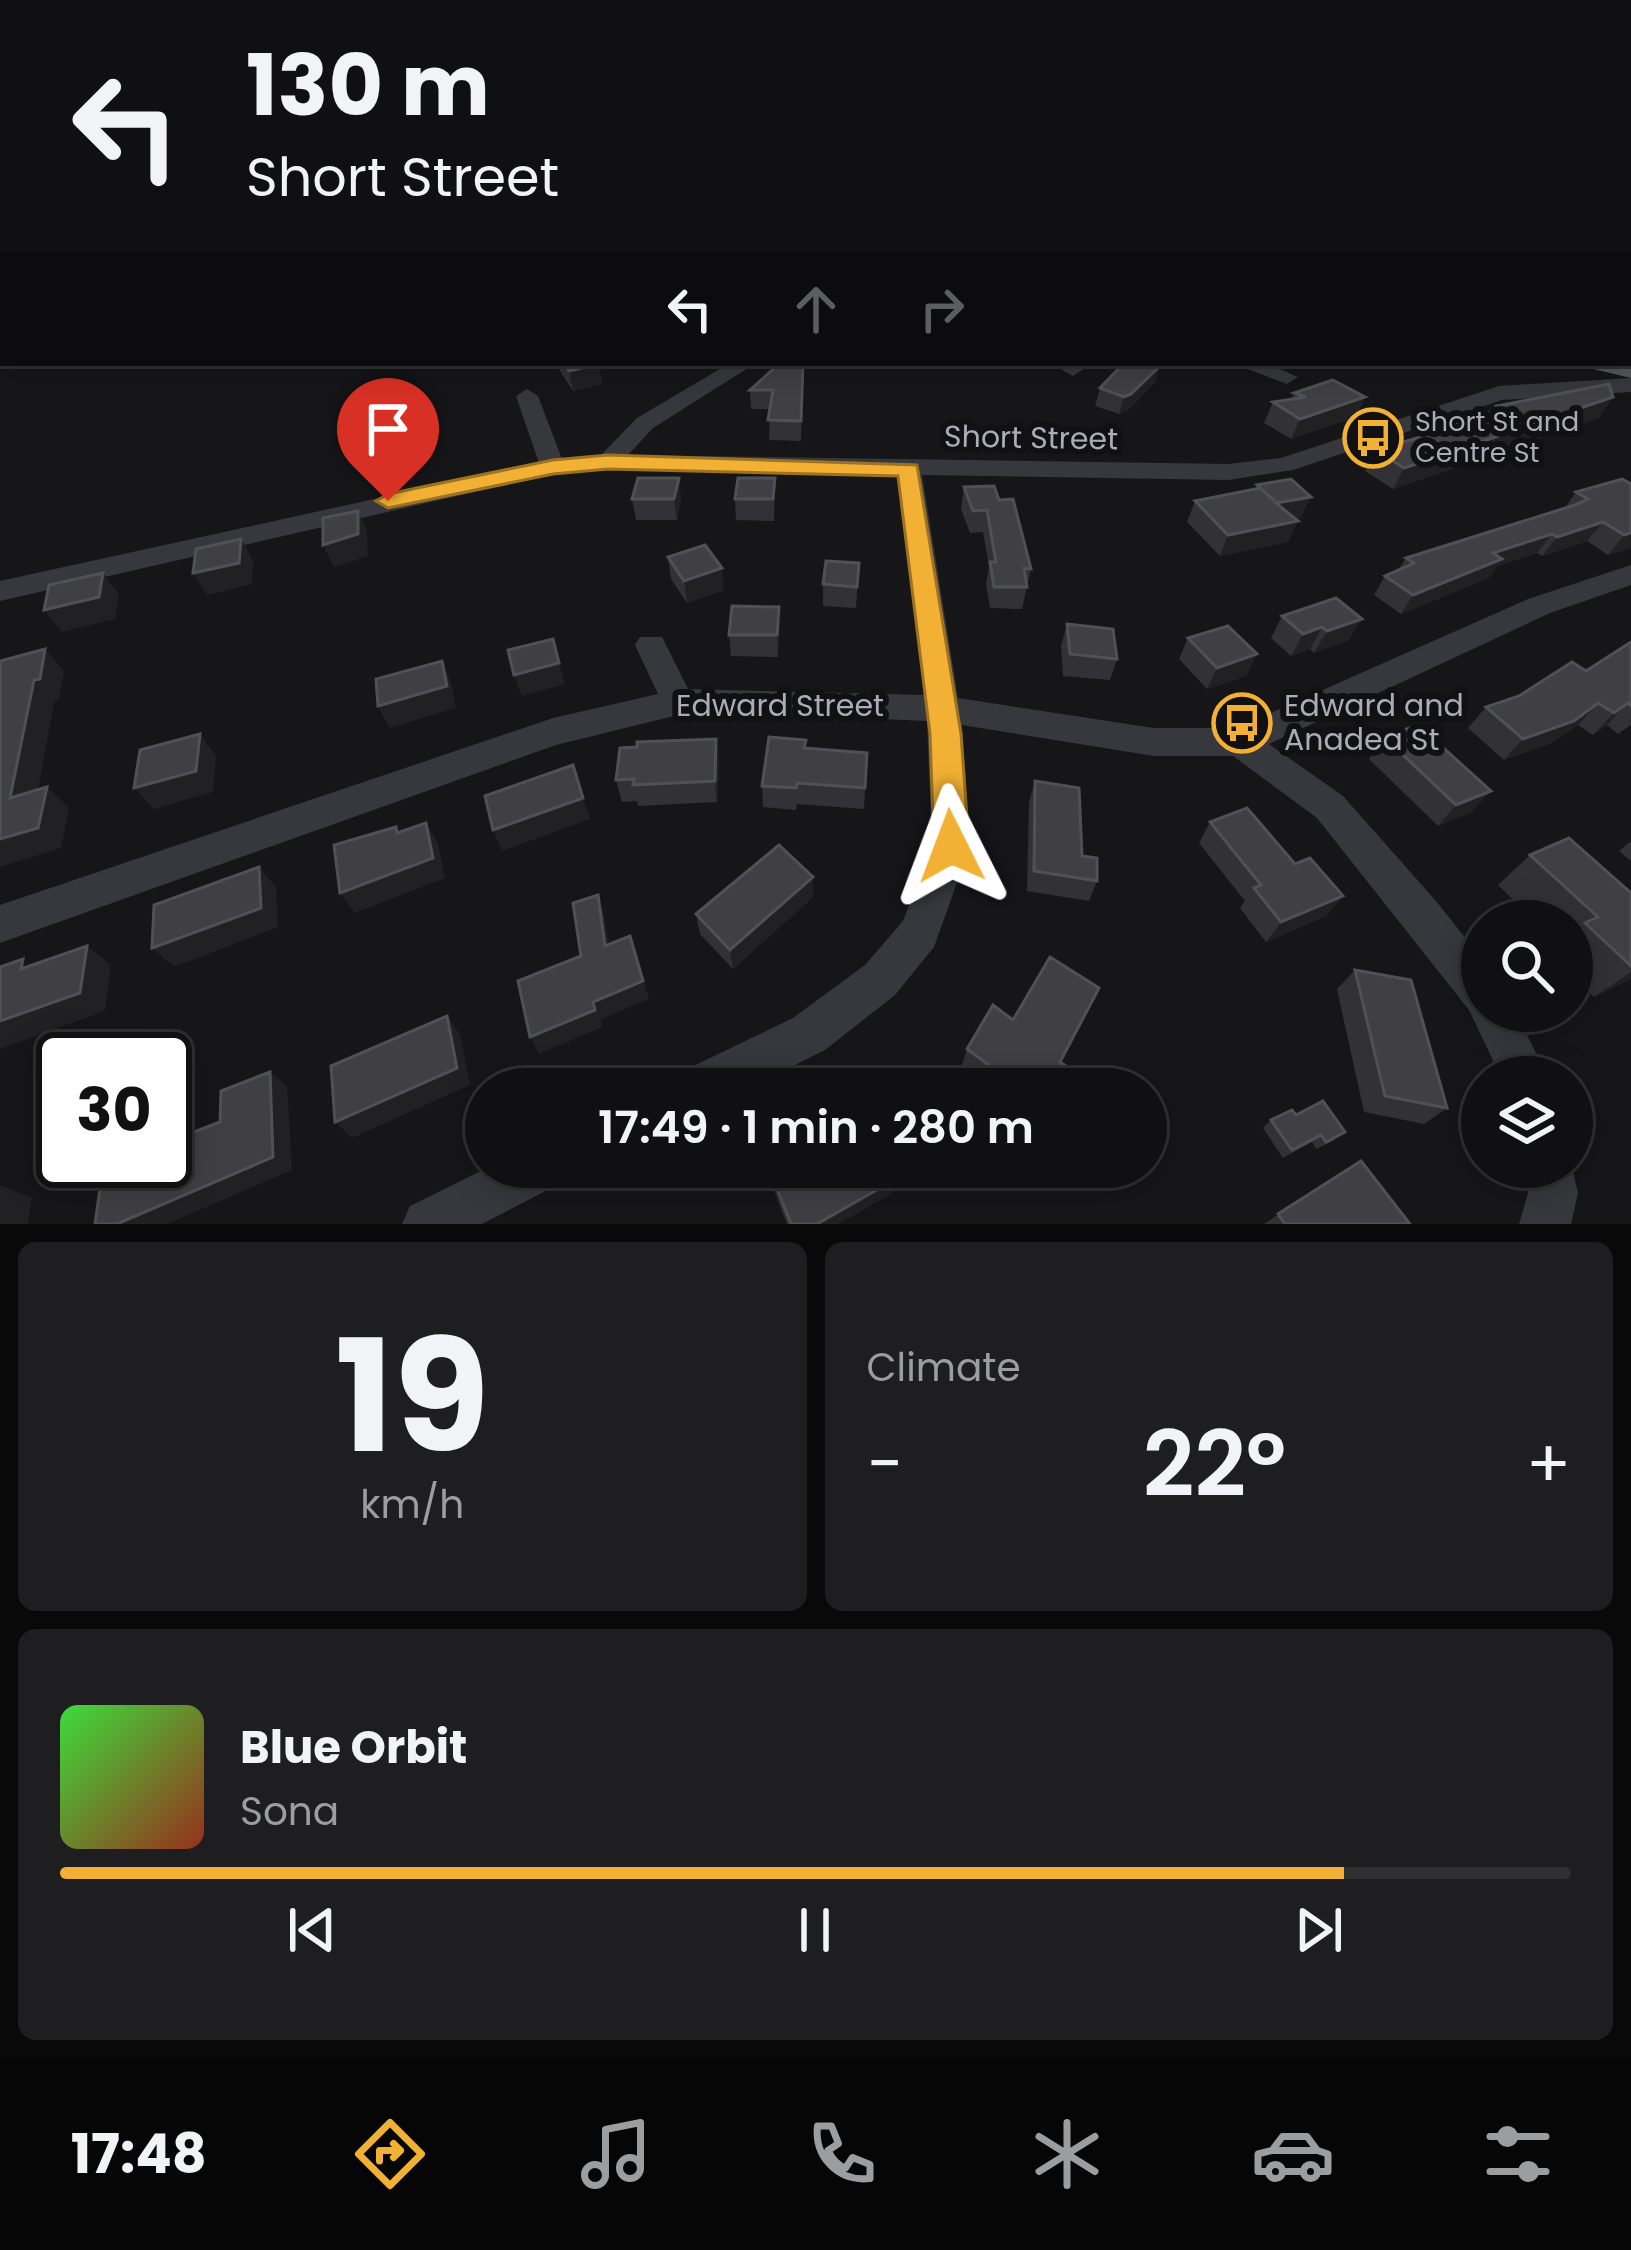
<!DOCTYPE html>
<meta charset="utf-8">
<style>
:root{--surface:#101012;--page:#1e1e20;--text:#f1f3f6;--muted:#9c9d9f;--line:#303032;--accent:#f2b134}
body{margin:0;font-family:Poppins,sans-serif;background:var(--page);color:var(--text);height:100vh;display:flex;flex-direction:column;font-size:45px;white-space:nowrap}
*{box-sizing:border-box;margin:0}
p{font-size:39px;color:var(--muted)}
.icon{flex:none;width:66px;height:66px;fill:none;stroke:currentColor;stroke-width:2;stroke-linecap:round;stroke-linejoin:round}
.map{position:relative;height:1224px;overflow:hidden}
.details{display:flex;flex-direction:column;gap:18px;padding:18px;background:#09090a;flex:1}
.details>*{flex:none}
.hud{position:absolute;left:0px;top:0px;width:1632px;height:366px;box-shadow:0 6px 30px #0003,0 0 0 3px var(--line);background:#101012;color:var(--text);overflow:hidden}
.tools{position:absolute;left:1461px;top:900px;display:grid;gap:24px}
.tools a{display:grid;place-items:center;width:132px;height:132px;border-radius:50%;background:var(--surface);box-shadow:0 6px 30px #0003,0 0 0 3px var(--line);font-size:60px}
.speed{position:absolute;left:36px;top:1032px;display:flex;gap:24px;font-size:60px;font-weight:700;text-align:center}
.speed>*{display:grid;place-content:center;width:156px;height:156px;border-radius:50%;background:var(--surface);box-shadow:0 6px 30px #0003,0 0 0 3px var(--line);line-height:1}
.speed .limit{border:6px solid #111;border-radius:18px;background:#fff;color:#111}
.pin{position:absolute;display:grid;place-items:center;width:102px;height:102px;color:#fff;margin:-123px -51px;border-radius:50% 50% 50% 0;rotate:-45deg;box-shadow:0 0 12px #0007}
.pin .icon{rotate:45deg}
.me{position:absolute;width:132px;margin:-66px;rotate:357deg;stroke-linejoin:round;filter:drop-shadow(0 0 9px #0008)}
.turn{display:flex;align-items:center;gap:42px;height:252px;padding:0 48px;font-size:54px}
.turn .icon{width:156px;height:156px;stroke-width:2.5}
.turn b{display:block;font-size:84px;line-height:102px}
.lanes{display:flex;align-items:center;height:114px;padding:0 48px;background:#0003;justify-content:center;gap:60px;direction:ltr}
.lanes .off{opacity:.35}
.big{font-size:90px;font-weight:600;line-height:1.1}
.details .card{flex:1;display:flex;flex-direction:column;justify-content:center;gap:18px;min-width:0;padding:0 42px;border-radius:18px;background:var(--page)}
.details .dial{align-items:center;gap:0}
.dial b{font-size:156px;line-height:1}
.song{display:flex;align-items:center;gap:36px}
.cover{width:144px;height:144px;border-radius:18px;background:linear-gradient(135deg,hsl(120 70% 55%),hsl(10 70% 35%))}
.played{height:12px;border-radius:6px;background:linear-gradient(90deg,var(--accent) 85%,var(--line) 85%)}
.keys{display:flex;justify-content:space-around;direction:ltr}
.heat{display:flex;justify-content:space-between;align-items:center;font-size:66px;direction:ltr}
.details .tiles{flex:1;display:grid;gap:18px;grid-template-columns:1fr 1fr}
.card:last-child{grid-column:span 2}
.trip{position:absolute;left:465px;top:1068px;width:702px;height:120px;border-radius:60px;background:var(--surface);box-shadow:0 6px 30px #0003,0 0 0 3px var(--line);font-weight:600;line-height:120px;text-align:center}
.tab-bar{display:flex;height:192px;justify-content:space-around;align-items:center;background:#060607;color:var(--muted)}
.tab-bar .icon{width:84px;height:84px}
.tab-bar .active{color:var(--accent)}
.tab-bar b{font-size:54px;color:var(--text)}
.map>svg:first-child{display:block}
</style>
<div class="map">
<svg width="1631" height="1224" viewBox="0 0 1631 1224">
<rect width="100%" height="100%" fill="#161618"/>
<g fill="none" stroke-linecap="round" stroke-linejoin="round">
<g fill="#37383d" fill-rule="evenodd">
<path d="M730,363H756L653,428L628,455L1228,464L1281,458L1499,386L1631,378V392L1502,400L1293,470L1228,480L922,475L958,698L1154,728H1237L1528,599L1631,565V585L1550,613L1269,744L1343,796L1436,901L1482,959V1011H1515L1548,1077H1501L1469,1010L1317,818L1233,756H1154L962,725L970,846L934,947L895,995L825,1050L747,1089H675L681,1072L793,1018L865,965L903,921L932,846L927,721L723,712L678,715L556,745L0,943V905L553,718L658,694L635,645L640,637H662L688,689L924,695L897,474L608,469L553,474L0,601V581L539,463L516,396L527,389L538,396L562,459L601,455L637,418Z"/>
<path d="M1068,363H1092L1073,376L1062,370Z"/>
<path d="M1232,363H1265L1298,377L1287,384Z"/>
<path d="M489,1167H567L559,1184L482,1224H402L410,1206Z"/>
<path d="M1522,1167H1572L1578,1193L1571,1224H1519L1528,1193Z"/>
</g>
<path fill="#53555c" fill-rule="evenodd" d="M1631,362V378L1593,369L1589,363Z"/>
</g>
<g fill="#323236">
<path d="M559,363H598L602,384L573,391L560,371Z"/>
<path d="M803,363L801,441L769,440L770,409H751L750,390Z"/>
<path d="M1156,381L1127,411L1119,414L1095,406L1100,388Z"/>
<path d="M1294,393L1365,397L1356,417L1291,439L1264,423L1273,402L1291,399Z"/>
<path d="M1497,406L1599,418L1393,489L1365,471L1376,450L1452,427L1454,424L1494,411Z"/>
<path d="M775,478L774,521L736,520L735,499Z"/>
<path d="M1631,484V548L1608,555L1587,541L1542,556L1537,553L1497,566L1489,578L1401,614L1374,595L1385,576L1398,570L1406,558L1565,508L1576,492Z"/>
<path d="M1257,485L1301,518L1295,519L1298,521L1288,542L1220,556L1187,522L1195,501L1255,489Z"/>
<path d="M994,486L1031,569L1022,609L990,608L986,584L989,567L983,532L970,533L961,509L964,487Z"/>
<path d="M632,499L681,500L677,520H636Z"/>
<path d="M668,557L724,590L687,603L671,579Z"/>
<path d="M859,563L856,608L823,606V584Z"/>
<path d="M1336,598L1349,640L1314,653L1310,649L1291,656L1271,638L1282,616Z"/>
<path d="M779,607L778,657L731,656L729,635Z"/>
<path d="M1067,624L1117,659L1110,680L1063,676L1061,646Z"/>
<path d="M1188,638L1257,654L1246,676L1207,689L1179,659Z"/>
<path d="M1631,642V725L1618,734L1607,725L1593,735L1578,725L1554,742L1504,760L1468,728L1486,707L1586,671Z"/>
<path d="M1384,737L1472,812L1438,826L1369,759Z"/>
<path d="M716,739L719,760L717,802L638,806L637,801L622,802L616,780Z"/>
<path d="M806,740V748L867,753L864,809L797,804L796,810L763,807L762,786Z"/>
<path d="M1035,781L1097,881L1089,901L1027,891L1029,802Z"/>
<path d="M1210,822L1295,864L1343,896L1326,916L1266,942L1240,908L1245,901L1199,843Z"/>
<path d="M1631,841V861L1619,851Z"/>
<path d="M1530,855L1631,893V979L1594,997L1572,975V921H1535L1498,885Z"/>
<path d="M813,877V897L733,969L700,934L696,914Z"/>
<path d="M1355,970L1447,1108L1424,1124L1364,1112L1337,989Z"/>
<path d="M1013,1020L1061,1062L1059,1089H979L959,1074L967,1049Z"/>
<path d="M1296,1115L1335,1140L1316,1149L1312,1142L1283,1158L1263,1128L1271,1120Z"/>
<path d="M1361,1161L1410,1224H1264Z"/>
<path d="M772,1176L896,1179L892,1193L838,1224H787L774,1190Z"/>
</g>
<g fill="#212124">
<path d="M598,364L602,384L573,391L569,371Z"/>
<path d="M1161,365L1156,381L1127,411L1119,414L1124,397Z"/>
<path d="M1365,397L1356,417L1291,439L1300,419Z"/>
<path d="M1613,397L1599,418L1393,489L1404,468Z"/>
<path d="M679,478L681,500L677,520L674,499Z"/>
<path d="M1311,497L1301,518L1267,523L1276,503Z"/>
<path d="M358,511L367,532L368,556L334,567L323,545Z"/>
<path d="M1298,521L1288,542L1220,556L1228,535Z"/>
<path d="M1603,522L1587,541L1542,556L1557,537Z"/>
<path d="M1631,533V548L1608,555L1624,535Z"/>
<path d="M1552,534L1537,553L1497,566L1489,578L1401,614L1413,595L1493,553Z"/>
<path d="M241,539L253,561L252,584L207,595L193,573Z"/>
<path d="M722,568L724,590L687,603L684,581Z"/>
<path d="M103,573L119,594L115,619L62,632L44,610Z"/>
<path d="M779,607L780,629L778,657L777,635Z"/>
<path d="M1362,619L1349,640L1314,653L1327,631Z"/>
<path d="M1322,627L1310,649L1291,656L1303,634Z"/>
<path d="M553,639L565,684L522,696L514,675Z"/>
<path d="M45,649L64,671L59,700L54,702L33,819L10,798L34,680Z"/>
<path d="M1257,654L1246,676L1207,689L1217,668Z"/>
<path d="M442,661L451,682L456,708L389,728L378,706Z"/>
<path d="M1598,703L1578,725L1554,742L1504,760L1523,739Z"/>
<path d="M1628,703L1607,725L1593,735L1614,713Z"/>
<path d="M200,734L216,756L213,792L154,809L134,788Z"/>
<path d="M716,739L719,760L717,802L715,781Z"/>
<path d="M47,787L69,808L61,848L0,867V839Z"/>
<path d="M1491,791L1472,812L1438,826L1456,805Z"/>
<path d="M583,798L590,819L502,851L493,830Z"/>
<path d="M426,823L438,843L445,878L355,913L340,893Z"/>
<path d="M259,867L276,887L278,927L174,967L152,948Z"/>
<path d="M813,877V897L733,969L730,950Z"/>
<path d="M598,895L604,914L612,964L605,946Z"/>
<path d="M1343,896L1326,916L1266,942L1281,922Z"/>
<path d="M630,936L649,999L601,1019L602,1027L539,1054L530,1037L593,1002Z"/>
<path d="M87,946L111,965L105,1011L0,1049V1021Z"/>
<path d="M1631,972V979L1594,997Z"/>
<path d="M447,1016L460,1034L470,1085L352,1138L335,1122Z"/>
<path d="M270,1072L287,1086L292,1170L167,1224H117Z"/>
<path d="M896,1179L892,1193L838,1224H817Z"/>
<path d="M0,1185L32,1198L28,1224H0Z"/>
</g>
<g fill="#3f3f44" stroke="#4f5156" stroke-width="3">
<path d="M564,363H598V364L569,371Z"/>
<path d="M780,363H803L801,421L768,420L773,390H750Z"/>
<path d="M1124,363H1159L1161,365L1131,394L1124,397L1100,388Z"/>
<path d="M1333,380L1365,397L1300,419L1273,402L1306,397L1294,393Z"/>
<path d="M1609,384L1613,397L1404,468L1376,450L1458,426L1454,424L1501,409L1497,406Z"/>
<path d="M638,478H679L674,499H632Z"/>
<path d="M738,478H775L773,499H735Z"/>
<path d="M1291,479L1311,497L1276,503L1298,521L1228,535L1195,501L1260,488L1275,501L1257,485Z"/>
<path d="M1622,479L1631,484V533L1624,535L1603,522L1557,537L1552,534L1493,553L1502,559L1413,595L1385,576L1414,563L1406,558L1575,505L1588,499L1576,492Z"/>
<path d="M994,486L999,500L1013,499L1031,569L1024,568L1027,587H994L990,562H996L987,510L973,511L964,487Z"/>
<path d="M358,511V534L323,545V518Z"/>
<path d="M241,539L239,563L193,573L196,549Z"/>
<path d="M705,545L722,568L684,581L668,557Z"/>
<path d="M826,561L859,563L857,587L823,584Z"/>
<path d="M103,573L99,597L44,610L49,585Z"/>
<path d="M1336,598L1362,619L1327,631L1322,627L1303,634L1282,616Z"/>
<path d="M732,606L779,607L777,635H729Z"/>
<path d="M1067,624L1113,629L1117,659L1070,654Z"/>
<path d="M1228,626L1257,654L1217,668L1188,638Z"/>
<path d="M553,639L559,663L514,675L508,650Z"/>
<path d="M1631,642V706L1628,703L1614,713L1598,703L1574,721L1523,739L1486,707L1519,696L1572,662L1586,671Z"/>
<path d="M45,649L40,679L34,680L10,798L47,787L38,828L0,839V661Z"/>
<path d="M442,661L447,686L378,706L376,679Z"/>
<path d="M1418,725L1491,791L1456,805L1384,737Z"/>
<path d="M200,734L196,771L134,788L140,750Z"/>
<path d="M769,737L806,740L804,748L867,753L865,788L797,783L796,788L762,786Z"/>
<path d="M716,739L715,781L633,785L634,779L616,780L620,748L637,747V742Z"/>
<path d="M573,765L583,798L493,830L485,796Z"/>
<path d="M1035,781L1079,788L1082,856L1097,858V881L1034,871Z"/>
<path d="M1247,808L1295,864L1310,858L1343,896L1281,922L1254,888L1261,885L1210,822Z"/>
<path d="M426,823L433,858L340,893L334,845L396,827L397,833Z"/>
<path d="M1569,838L1631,893V966L1585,923L1598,917L1530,855Z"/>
<path d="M779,845L813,877L730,950L696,914Z"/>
<path d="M259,867L261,908L152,948L154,905Z"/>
<path d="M598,895L605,946L630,936L643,981L593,1002L595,1010L530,1037L518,981L581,956L573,903Z"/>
<path d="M87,946L80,993L0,1021V967L23,959L21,969Z"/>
<path d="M1050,957L1099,988L1060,1062L1069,1068L1059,1089H1022L967,1049L993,1005L1013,1020Z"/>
<path d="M1355,970L1411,980L1447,1108L1385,1096Z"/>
<path d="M447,1016L457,1068L335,1122L331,1066Z"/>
<path d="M270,1072L273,1157L117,1224H95L103,1167L119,1161H165V1143L220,1122L221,1091Z"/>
<path d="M1323,1101L1345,1132L1326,1142L1321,1135L1292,1150L1271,1120L1292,1110L1296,1115Z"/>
<path d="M1361,1161L1410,1224H1285L1278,1214Z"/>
<path d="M790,1167H890L896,1179L817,1224H791L772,1176Z"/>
</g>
<linearGradient id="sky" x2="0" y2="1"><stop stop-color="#0c0c0d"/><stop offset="0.49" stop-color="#363c48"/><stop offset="1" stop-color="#363c48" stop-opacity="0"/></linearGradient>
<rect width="1631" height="335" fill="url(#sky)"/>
<path fill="#f2b134" stroke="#9d7322" stroke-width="3" d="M608,455L917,465L961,734L969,846L964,857L951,862L939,857L934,846L930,734L898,476L608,469L553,474L388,508L376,501L388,494L553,460Z"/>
<defs>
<g id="bus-ring" transform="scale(3)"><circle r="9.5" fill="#111113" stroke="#f2b134" stroke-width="1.5"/><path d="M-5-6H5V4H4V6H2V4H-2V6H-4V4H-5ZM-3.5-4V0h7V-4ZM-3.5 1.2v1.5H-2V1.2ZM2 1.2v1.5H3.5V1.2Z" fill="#f2b134"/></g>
</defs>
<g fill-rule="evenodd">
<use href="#bus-ring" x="1373" y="438"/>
<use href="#bus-ring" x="1242" y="723"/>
</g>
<g text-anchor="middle" stroke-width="12" stroke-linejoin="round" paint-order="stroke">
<g font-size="27" fill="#a8adb8" stroke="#111113" text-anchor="start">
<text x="1415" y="431">Short St and<tspan x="1415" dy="31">Centre St</tspan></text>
</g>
<g font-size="30" fill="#a8adb8" stroke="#111113">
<text transform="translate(1031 438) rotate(1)" y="10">Short Street</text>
<text x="780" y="716">Edward Street</text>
</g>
<g font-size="30" fill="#a8adb8" stroke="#111113" text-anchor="start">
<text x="1284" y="716">Edward and<tspan x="1284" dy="34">Anadea St</tspan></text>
</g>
</g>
</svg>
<div class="tools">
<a><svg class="icon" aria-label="search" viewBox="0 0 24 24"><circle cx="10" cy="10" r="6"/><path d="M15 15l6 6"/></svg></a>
<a><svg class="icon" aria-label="layers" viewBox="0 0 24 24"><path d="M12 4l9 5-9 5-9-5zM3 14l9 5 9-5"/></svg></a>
</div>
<div class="speed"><div class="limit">30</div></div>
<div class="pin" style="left:388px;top:501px;background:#d93025"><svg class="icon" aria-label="arrive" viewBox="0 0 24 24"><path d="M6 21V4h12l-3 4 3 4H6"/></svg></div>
<svg class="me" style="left:951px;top:846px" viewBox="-20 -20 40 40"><path d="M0-17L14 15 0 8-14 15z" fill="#f2b134" stroke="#fff" stroke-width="4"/></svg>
<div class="trip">17:49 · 1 min · 280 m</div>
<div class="hud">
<div class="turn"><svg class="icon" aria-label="left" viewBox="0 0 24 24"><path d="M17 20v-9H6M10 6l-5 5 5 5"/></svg><div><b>130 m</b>Short Street</div></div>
<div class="lanes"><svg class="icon" aria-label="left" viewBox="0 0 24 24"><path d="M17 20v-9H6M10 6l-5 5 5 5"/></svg><svg class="icon off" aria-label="ahead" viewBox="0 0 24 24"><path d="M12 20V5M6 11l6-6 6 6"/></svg><svg class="icon off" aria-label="right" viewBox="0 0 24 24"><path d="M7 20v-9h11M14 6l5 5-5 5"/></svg></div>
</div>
</div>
<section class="details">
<div class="tiles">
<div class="card dial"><b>19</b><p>km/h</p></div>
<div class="card"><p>Climate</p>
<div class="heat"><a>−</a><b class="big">22°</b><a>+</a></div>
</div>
<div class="card">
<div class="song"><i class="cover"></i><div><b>Blue Orbit</b><p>Sona</p></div></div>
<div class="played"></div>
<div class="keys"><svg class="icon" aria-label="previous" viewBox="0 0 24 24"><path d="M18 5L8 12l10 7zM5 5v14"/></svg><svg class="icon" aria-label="pause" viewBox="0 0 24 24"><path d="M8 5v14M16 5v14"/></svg><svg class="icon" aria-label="next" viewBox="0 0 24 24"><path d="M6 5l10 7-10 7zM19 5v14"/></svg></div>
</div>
</div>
</section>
<nav class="tab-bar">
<b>17:48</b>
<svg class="icon active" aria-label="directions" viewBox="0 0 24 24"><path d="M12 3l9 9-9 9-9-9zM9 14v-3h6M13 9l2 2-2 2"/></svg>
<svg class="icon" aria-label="music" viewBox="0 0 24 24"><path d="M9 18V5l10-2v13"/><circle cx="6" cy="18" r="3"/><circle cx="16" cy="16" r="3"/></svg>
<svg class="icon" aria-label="phone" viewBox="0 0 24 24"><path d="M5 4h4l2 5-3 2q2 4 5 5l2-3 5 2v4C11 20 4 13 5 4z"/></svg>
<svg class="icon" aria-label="climate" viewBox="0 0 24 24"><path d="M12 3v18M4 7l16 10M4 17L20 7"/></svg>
<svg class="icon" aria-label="car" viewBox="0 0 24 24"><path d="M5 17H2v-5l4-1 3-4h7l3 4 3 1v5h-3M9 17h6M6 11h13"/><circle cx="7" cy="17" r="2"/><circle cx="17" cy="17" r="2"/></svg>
<svg class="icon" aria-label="filters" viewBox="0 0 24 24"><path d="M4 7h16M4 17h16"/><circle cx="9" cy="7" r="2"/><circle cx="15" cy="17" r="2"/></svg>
</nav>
